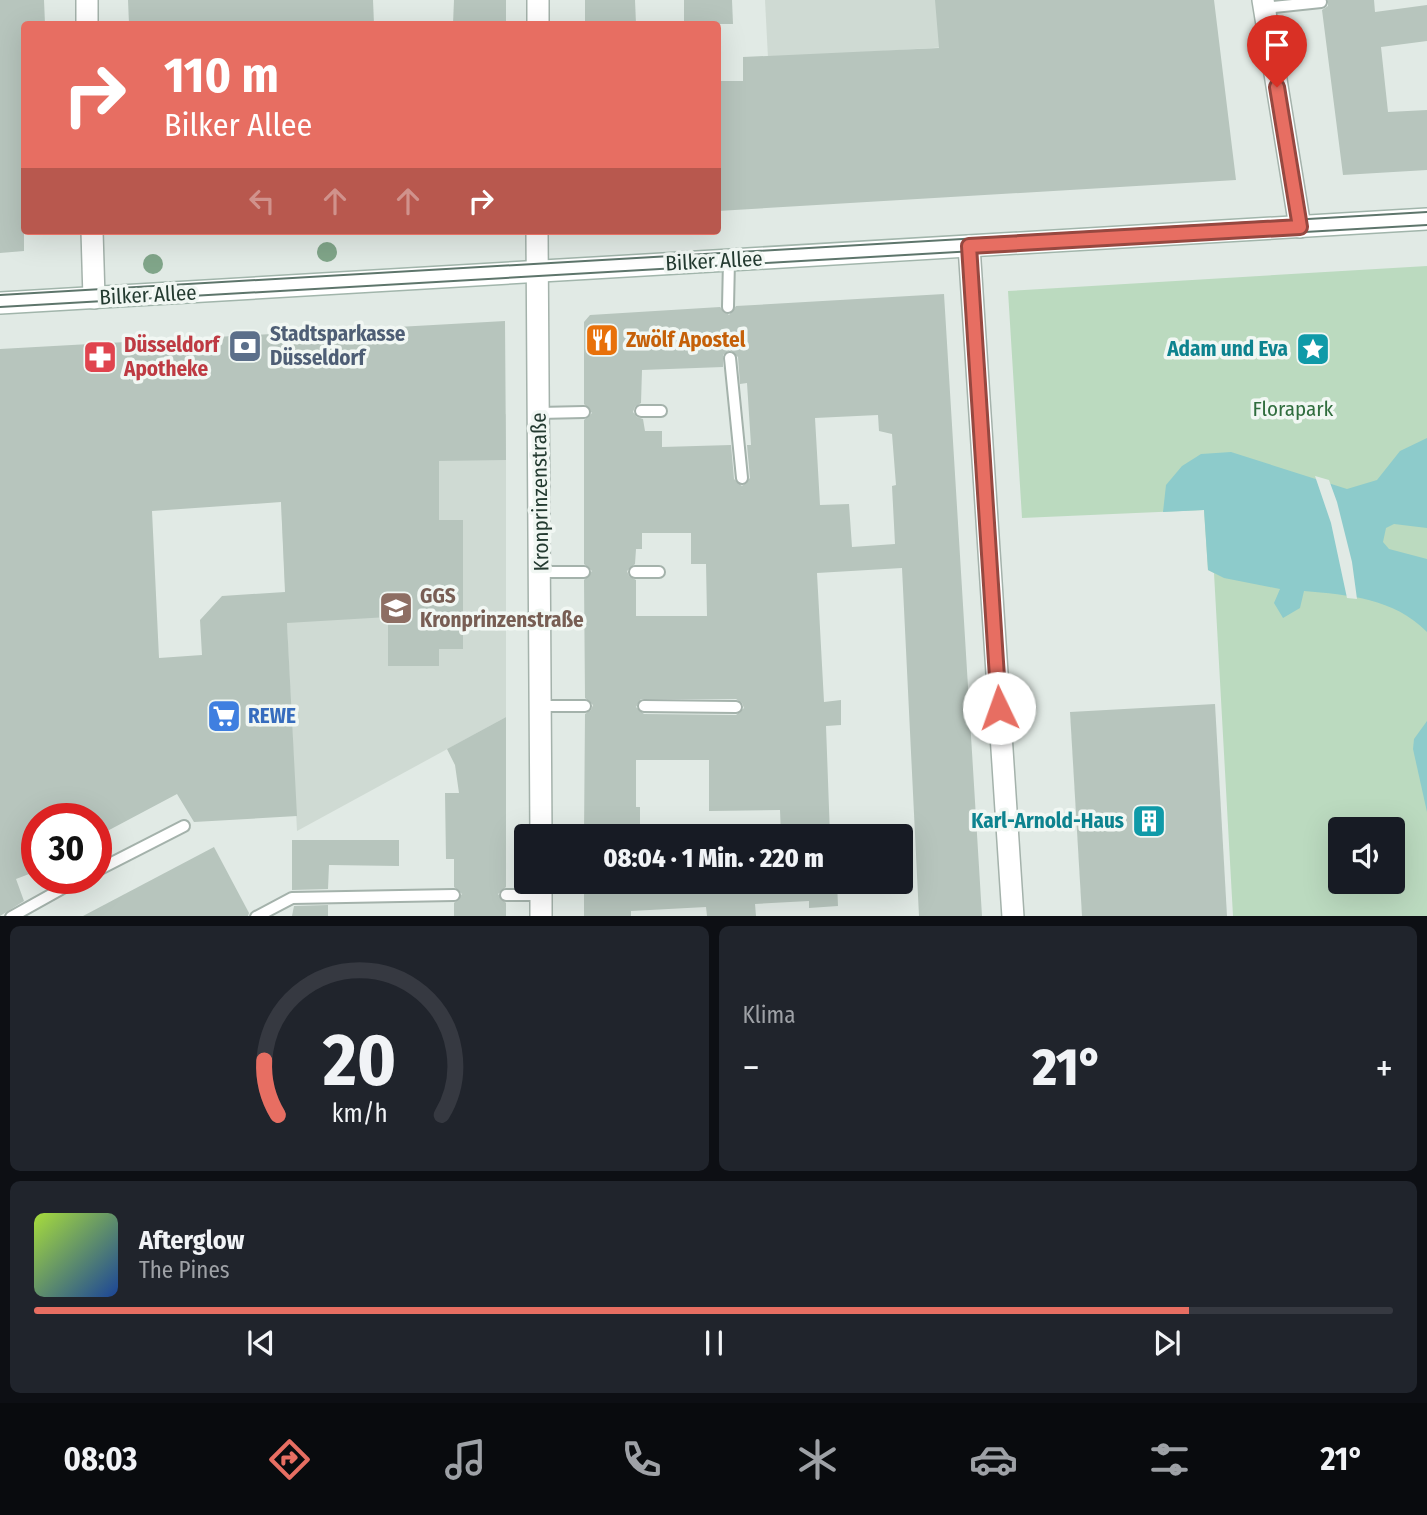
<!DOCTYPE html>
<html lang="de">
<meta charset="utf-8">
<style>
:root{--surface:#171b24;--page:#20242c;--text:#f1f3f6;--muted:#9ea1a6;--line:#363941;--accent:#e76e62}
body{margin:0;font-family:"Fira Sans Condensed",sans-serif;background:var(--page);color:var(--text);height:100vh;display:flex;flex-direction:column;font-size:26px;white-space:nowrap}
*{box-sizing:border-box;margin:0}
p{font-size:23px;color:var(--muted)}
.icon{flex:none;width:38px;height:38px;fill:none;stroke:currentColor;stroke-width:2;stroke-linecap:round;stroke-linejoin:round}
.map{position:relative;height:916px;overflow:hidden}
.sheet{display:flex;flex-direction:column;gap:10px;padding:10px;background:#0d0f14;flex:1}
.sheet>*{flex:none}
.top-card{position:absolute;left:21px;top:21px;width:700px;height:214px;border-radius:7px;box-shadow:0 7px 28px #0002;background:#e76e62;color:#fff;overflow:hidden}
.controls{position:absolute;left:1328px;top:817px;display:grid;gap:14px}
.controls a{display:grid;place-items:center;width:77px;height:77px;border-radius:7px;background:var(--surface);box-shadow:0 7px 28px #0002;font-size:35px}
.speed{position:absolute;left:21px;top:803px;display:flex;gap:14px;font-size:35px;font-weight:700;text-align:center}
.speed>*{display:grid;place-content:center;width:91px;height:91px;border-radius:50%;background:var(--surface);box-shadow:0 7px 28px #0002;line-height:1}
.speed .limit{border:10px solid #d22;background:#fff;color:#111}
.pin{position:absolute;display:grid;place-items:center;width:60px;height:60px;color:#fff;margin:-72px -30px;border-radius:50% 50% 50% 0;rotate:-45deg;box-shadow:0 0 7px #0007}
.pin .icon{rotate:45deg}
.me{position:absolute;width:77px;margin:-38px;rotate:357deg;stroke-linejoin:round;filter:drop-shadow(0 0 5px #0008)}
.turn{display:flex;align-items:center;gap:24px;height:147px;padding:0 28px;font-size:32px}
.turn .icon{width:91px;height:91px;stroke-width:2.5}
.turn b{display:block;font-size:49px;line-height:60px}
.lanes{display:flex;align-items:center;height:66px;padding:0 28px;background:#0003;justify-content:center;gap:35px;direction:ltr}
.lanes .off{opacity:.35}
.big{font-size:52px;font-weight:800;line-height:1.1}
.sheet .widget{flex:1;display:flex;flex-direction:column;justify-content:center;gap:10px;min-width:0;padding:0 24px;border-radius:10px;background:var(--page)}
.sheet .dial{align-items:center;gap:0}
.dial svg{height:182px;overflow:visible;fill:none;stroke:var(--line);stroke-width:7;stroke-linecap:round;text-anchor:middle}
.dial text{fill:var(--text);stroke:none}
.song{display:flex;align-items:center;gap:21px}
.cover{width:84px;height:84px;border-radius:10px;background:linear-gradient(135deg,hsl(80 70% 55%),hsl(220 70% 35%))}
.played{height:7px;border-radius:4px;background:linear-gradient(90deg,var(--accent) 85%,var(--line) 85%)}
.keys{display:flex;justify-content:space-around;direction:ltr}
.heat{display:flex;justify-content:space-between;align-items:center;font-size:38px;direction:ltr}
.sheet .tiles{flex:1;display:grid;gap:10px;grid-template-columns:1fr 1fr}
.widget:last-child{grid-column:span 2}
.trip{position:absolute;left:514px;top:824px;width:399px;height:70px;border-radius:7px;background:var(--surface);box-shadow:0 7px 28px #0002;font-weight:800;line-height:70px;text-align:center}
.tab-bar{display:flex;height:112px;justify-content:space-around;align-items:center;background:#090b0e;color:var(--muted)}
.tab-bar .icon{width:49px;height:49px}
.tab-bar .on{color:var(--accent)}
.tab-bar b{font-size:32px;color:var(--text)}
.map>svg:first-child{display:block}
</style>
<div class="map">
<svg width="1427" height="917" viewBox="0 0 1427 917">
<rect width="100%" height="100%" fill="#e1eae5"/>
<g fill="#cfdad3">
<path d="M765,0H1057L1061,40L768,58Z"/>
<path d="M506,414V717L297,831L281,502Z"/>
</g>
<path fill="#bbdabf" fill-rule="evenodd" d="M1427,266V916H1233L1214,573L1208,570L1204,510L1022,518L1008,291ZM1340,830H1393V882H1340Z"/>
<g fill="#8dcbcb">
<path d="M1427,438V528L1394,524L1386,528L1383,542L1389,549L1427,559V632C1394,598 1348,595 1304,591L1300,608L1283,618L1274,603L1280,589L1224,578L1208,570L1204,510L1163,512L1166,485L1182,466L1201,454L1231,452L1347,489L1377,480L1400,451Z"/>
<path d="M1427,721V812L1413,749L1414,739Z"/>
</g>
<path fill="#e1eae5" d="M1315,476L1329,480L1337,502L1352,562L1357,599L1347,598L1331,523Z"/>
<g fill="#b7c5bd" fill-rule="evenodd">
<path d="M0,0H44L45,24H24V251L0,253Z"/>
<path d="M128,0H373L374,24H129Z"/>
<path d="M454,0H506V24H453Z"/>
<path d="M585,0H635L636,24H585Z"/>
<path d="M684,0H732L733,24H684Z"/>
<path d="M935,0H1214L1236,180L718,211V81H743V57L939,48Z"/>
<path d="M1328,0H1374L1375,12L1427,5V41L1381,47L1388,112L1427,110V170L1343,175L1322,10L1328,6Z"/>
<path d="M944,294L982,916H919L902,568L817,573L824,702L841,700V725L826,726L830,836H781L780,810L709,811V760H636V807H640V836H584L585,714L591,710L593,705L585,698L584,580L592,571L584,564V420L592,413L584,404V322L590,315L720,307L729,315L736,306ZM730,350L738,357L740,384L747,383L751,445H747L750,478L742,486L734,479L731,445L662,447V431H645L643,419L637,417L633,412L635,407L641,403L642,370L723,367V355ZM878,415L879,431L892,434L896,485L892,486L895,544L852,547L849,504L820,505L815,418ZM642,533H691V564H706L707,616H636V580L629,576L627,571L635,564L636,549H642ZM641,699H736L742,703L744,708L736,715L644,714L636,707Z"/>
<path d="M505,321L506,460L439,461V520H463V649H439V666H388V617L287,623L297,816L194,822L177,794L96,837V819H37V871L16,879L24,901L0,916V349ZM281,502L285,592L222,596L200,620L202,655L159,658L152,511Z"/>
<path d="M1215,704L1227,916H1082L1070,712Z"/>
<path d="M506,717V887L498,894L506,903V916H454V903L462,894L454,887V859H446L445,793H459L455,765L447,749Z"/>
<path d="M292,840H399V866L329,865L328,889L292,890Z"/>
<path d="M214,847L249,913L248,916H83Z"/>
<path d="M584,882H837L838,906L809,908V901L755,904L756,916H707L706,907L631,911V916H584Z"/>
<path d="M328,905V916H292L294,906Z"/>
</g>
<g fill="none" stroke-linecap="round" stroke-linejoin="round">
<g stroke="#a4b2ab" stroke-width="14">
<g id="lane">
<path d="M1264,8L1321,2"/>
<path d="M728,307L729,260"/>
<path d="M730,358L742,478"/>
<path d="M641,411H661"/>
<path d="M539,413L584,412"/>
<path d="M541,572H584"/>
<path d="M635,572H659"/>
<path d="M541,706H585"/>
<path d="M644,706L736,707"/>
<path d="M96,871L184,826"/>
<path d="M506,895H541"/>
<path d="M11,917L81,878"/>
<path d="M256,917L292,898L454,895"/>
</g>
</g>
<g stroke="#a4b2ab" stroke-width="24">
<g id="street">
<path d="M87,0V24"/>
<path d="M1263,0L1300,227"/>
<path d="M538,24V0"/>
<path d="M92,231L94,298"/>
<path d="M537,231L541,836"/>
<path d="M969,246L1013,917"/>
<path d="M541,882V917"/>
</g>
</g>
<g stroke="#a1b5ab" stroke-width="24">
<path id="secondary" d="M0,303L1427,219"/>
</g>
<use href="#lane" stroke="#fff" stroke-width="10"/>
<use href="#street" stroke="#fff" stroke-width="21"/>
<use href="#secondary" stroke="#fff" stroke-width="21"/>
<g stroke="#5d756b" stroke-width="2">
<path d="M0,295L1427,212"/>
<path d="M0,307L1427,225"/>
</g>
</g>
<g fill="#80a589">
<circle cx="327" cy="252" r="10"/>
<circle cx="153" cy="264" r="10"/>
</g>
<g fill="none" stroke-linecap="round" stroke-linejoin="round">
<g stroke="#964840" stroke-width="18">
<path id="route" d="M999,708L969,246L1300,227L1277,87"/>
</g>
<use href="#route" stroke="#e76e62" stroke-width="12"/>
</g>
<defs>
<g id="restaurant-square" transform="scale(1.75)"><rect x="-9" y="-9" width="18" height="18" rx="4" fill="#e8710a" stroke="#f1f7f3"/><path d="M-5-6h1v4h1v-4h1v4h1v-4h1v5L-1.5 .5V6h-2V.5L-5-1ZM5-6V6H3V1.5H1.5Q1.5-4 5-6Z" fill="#fff"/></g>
<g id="bank-square" transform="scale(1.75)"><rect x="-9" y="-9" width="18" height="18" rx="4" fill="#5c6f8a" stroke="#f1f7f3"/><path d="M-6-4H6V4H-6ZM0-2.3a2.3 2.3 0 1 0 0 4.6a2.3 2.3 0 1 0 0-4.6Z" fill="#fff"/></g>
<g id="sight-square" transform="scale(1.75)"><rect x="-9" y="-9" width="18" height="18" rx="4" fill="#0f9aa8" stroke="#f1f7f3"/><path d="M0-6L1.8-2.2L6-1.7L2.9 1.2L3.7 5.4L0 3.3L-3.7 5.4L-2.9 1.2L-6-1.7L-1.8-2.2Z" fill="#fff"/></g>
<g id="pharmacy-square" transform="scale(1.75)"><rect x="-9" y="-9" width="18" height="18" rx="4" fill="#e0444e" stroke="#f1f7f3"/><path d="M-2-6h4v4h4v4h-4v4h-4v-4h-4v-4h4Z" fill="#fff"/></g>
<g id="school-square" transform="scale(1.75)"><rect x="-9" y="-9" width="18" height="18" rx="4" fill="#8d6e63" stroke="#f1f7f3"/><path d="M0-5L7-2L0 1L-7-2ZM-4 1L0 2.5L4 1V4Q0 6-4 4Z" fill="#fff"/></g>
<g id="supermarket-square" transform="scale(1.75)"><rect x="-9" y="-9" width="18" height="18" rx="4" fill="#3f7fe0" stroke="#f1f7f3"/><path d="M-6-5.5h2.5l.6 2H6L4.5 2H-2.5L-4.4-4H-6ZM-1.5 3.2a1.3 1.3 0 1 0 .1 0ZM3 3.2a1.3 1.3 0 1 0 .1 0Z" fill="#fff"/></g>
<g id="building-square" transform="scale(1.75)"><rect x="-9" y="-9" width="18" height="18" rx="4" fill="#0f9aa8" stroke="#f1f7f3"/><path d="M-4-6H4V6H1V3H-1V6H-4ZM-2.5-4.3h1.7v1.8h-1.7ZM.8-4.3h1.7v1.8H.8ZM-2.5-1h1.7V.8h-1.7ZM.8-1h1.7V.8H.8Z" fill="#fff"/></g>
</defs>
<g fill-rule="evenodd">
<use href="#restaurant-square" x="602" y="340"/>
<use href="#bank-square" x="245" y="346"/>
<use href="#sight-square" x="1313" y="349"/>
<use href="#pharmacy-square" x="100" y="357"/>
<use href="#school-square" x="396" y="608"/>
<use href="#supermarket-square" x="224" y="716"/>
<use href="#building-square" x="1149" y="821"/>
</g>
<g text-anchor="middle" stroke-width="7" stroke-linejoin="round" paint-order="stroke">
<g font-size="21" fill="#233a30" stroke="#f1f7f3">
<text transform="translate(714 261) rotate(-3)" y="7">Bilker Allee</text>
<text transform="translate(148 295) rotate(-3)" y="7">Bilker Allee</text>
<text transform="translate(540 492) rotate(-91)" y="7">Kronprinzenstraße</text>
</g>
<g font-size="21" font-weight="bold" fill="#4e5e75" stroke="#f1f7f3" text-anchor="start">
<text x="270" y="341">Stadtsparkasse<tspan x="270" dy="24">Düsseldorf</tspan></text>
</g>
<g font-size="21" font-weight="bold" fill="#c56008" stroke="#f1f7f3" text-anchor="start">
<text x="626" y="347">Zwölf Apostel</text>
</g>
<g font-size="21" font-weight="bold" fill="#be3a42" stroke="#f1f7f3" text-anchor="start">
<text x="124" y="352">Düsseldorf<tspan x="124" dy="24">Apotheke</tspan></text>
</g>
<g font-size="21" font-weight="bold" fill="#0d838f" stroke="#f1f7f3" text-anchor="end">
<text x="1288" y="356">Adam und Eva</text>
<text x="1124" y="828">Karl-Arnold-Haus</text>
</g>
<g font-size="21" fill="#306d3e" stroke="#f1f7f3">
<text x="1293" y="416">Florapark</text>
</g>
<g font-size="21" font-weight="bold" fill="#785e54" stroke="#f1f7f3" text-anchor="start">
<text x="420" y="603">GGS<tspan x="420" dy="24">Kronprinzenstraße</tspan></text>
</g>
<g font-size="21" font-weight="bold" fill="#366cbe" stroke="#f1f7f3" text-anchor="start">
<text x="248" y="723">REWE</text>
</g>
</g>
</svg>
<div class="controls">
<a><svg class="icon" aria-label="sound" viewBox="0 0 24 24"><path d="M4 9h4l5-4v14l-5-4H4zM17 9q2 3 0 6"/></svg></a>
</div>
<div class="speed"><div class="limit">30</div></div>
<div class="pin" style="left:1277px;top:87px;background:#d93025"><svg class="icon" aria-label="arrive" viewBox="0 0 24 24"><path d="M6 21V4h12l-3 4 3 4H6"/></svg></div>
<svg class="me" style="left:999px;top:708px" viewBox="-20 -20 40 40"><circle r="19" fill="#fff"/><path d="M0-13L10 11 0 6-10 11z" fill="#e76e62"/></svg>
<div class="trip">08:04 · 1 Min. · 220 m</div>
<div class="top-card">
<div class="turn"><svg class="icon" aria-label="right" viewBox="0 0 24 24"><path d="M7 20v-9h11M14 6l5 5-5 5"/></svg><div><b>110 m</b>Bilker Allee</div></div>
<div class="lanes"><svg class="icon off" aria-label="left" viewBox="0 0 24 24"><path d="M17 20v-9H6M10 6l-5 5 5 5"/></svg><svg class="icon off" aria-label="ahead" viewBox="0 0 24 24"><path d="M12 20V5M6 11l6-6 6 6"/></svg><svg class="icon off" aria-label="ahead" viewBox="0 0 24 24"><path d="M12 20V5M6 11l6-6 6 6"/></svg><svg class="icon" aria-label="right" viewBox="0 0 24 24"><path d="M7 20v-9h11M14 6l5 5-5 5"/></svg></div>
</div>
</div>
<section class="sheet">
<div class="tiles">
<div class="widget dial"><svg viewBox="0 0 100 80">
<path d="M14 69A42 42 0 1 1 86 69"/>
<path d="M14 69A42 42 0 0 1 8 45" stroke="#e76e62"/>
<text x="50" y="56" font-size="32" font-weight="700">20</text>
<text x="50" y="72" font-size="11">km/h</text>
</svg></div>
<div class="widget"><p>Klima</p>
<div class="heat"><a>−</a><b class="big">21°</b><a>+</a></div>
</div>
<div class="widget">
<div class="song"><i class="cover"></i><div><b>Afterglow</b><p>The Pines</p></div></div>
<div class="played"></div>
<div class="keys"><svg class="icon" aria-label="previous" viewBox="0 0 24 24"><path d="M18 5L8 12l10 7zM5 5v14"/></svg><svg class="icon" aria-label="pause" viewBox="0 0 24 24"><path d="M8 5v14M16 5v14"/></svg><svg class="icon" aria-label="next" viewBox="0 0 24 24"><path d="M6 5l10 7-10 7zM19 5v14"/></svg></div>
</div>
</div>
</section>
<nav class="tab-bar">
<b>08:03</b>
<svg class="icon on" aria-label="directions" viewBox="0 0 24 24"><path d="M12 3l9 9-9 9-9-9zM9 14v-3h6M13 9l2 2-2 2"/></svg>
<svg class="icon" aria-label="music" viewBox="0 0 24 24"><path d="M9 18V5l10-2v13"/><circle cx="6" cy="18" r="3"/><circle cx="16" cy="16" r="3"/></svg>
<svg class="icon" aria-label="phone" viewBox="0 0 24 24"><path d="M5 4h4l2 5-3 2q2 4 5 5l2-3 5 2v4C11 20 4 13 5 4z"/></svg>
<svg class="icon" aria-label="climate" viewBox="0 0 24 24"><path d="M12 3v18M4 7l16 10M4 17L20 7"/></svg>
<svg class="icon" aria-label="car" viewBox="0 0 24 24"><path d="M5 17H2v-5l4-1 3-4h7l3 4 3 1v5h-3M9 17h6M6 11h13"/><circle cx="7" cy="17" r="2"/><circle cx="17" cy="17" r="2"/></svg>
<svg class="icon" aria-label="filters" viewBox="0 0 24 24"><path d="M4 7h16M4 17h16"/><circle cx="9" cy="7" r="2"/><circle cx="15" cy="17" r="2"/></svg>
<b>21°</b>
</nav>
